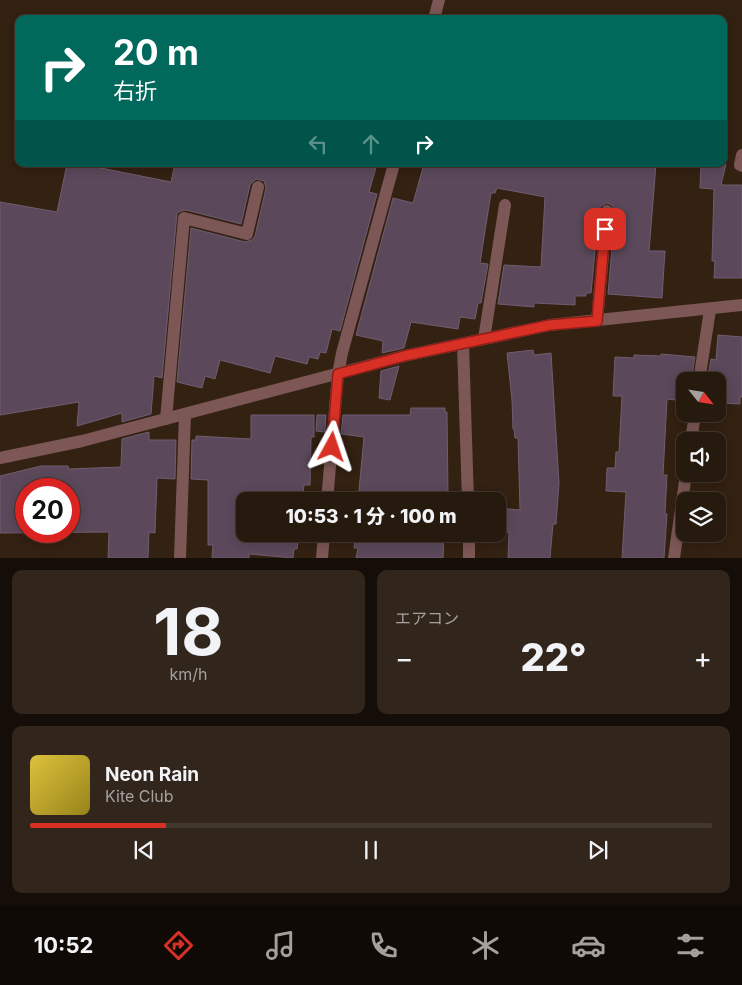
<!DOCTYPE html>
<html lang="ja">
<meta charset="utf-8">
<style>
:root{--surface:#26190e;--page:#32261c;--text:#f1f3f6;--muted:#a4a09e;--line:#42382e;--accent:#d93025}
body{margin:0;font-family:Inter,"Noto Sans JP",sans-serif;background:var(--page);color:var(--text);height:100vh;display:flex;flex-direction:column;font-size:19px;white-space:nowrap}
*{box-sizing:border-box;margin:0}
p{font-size:16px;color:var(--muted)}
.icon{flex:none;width:28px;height:28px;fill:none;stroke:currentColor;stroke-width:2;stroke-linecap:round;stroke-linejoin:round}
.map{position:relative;height:558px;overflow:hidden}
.drawer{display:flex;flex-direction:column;gap:12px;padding:12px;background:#150e08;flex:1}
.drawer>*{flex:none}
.guide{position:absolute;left:15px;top:15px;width:712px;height:152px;border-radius:10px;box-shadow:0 2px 12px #0003,0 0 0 1px var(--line);background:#00695c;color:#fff;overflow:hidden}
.needle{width:32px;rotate:120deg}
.fabs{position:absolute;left:676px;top:372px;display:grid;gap:10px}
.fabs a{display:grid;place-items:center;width:50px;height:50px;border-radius:10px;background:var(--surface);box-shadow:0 2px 12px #0003,0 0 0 1px var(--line);font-size:25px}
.speed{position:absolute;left:15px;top:478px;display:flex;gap:10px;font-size:25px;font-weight:700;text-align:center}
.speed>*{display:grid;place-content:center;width:65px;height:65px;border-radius:50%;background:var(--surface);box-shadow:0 2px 12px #0003,0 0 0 1px var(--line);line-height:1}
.speed .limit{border:8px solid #d22;background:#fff;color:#111}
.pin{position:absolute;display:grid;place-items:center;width:42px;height:42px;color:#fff;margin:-21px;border-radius:10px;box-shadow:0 2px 8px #0006}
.me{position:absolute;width:55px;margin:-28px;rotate:5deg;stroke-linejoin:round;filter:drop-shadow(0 0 4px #0008)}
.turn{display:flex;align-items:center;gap:18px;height:105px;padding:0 15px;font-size:22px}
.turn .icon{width:65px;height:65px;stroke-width:2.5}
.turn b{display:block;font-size:35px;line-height:42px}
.lanes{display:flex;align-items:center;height:48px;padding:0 15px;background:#0003;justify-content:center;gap:25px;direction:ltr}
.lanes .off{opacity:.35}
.big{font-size:38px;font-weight:800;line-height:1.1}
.drawer .card{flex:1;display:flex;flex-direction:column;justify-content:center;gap:8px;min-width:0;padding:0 18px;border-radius:10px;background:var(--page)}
.drawer .dial{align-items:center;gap:0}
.dial b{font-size:65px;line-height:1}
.song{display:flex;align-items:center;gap:15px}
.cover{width:60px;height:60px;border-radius:8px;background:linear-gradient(135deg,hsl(50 70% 55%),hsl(50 70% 35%))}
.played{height:5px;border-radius:2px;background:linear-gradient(90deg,var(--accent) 20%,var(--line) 20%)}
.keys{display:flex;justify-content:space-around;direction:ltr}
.heat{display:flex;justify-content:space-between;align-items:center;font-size:28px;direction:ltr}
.drawer .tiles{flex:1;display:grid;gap:12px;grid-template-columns:1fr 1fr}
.card:last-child{grid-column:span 2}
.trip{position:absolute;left:236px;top:492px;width:270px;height:50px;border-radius:10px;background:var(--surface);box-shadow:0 2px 12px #0003,0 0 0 1px var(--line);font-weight:800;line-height:50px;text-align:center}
.menu{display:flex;height:80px;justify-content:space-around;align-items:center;background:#0f0a06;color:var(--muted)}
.menu .icon{width:35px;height:35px}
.menu .selected{color:var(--accent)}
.menu b{font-size:22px;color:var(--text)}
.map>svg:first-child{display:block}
</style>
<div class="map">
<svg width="742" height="558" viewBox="0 0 742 558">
<rect width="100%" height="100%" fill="#332112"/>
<g fill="#5b495b" stroke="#705d70" fill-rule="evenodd">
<path d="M67,164H81L171,182L175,164H377L369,192L377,194L340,331L332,329L326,353L320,352L318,359L309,357L307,364L275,356L270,373L220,360L215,379L205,376L202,388L177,382L191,228L245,242L252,240L255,236L266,188L264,181L256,179L250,185L241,224L186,210L181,211L177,213L162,378L154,376L151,414L122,422V413L77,426L79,402L0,415V202L57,212Z"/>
<path d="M424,164H656L649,251H665L662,298L608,294L615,212L612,205L607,203L601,206L599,210L591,293H586V296H575V305L534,303V307L498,304L504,265L541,267L545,197L497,188L495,193H491L480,263L488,264L481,303H478L475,319L460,317L458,329L411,322L404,348L382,353L383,341L356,335L393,198L413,203Z"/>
<path d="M701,164H726L721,185H742V278H714L715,261H712L714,189L700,188Z"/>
<path d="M718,335L742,337V397H740V404L718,403V381H707L711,359L716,360Z"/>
<path d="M533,350L534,355L551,353L559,483L556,524H553L550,558H508L509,532H498V508L520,510L518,438H515L514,429H513L512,400L507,353Z"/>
<path d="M661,354L695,357L691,381H685V401L667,399L663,475H667L665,514H667L664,558H622L626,492L606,491L607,468H615L616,452H619L622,396H613L615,357L634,358V355L661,356Z"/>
<path d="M399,366L390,400L379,398L381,371Z"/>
<path d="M411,408H445V412H447L448,496L447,501H358L364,437L341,434L343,415H410Z"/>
<path d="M251,415H314V437H311L310,485H304L302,501H245V534H299L297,549H294L293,558L249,554V558H212L213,545H208V480L191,479L192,440H196V436L251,439Z"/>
<path d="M317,415H326L325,432L316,431Z"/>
<path d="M149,432V440H176L175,479L157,478L155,533L149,532L148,558H108L109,532L0,533V476L41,466H68L69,469L121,467L122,439ZM26,489H69V531H26Z"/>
<path d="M356,534H444L443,558H356L358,548H354Z"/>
</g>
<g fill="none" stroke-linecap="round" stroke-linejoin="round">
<g stroke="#7c5756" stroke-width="12">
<path d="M434,19L439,0"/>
<path d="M742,155L740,165L742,166"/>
<path d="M597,321L607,211"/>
<path d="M484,339L505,205"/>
<path d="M463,344L468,501"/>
<path d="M699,381L710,310"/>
<path d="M166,419L184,218L247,234L258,187"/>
<path d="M691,441L695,414"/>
<path d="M0,458L82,441L404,356L550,325L742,305"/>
<path d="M327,501L338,374L342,353L394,164"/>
<path d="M469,534V558"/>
<path d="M180,558L185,414"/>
<path d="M322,558L324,534"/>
<path d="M674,558L686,474"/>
</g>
</g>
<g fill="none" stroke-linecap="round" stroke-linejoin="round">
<g stroke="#8d1f18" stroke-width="12">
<path id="route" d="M332,447L338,374L404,356L550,325L597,321L605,229"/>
</g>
<use href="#route" stroke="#d93025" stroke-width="9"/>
</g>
</svg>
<div class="fabs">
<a><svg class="needle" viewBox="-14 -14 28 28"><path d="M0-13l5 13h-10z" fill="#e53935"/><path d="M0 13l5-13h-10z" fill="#a4a09e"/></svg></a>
<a><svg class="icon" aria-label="sound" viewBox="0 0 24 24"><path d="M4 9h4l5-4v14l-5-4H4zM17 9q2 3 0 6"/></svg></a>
<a><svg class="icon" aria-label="layers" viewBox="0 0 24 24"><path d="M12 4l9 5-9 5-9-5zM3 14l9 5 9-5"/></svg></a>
</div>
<div class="speed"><div class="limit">20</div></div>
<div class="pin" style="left:605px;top:229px;background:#d93025"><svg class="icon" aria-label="arrive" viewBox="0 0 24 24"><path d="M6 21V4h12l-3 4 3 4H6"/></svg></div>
<svg class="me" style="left:332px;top:447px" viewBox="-20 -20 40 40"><path d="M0-17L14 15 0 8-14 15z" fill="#d93025" stroke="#fff" stroke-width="4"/></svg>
<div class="trip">10:53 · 1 分 · 100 m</div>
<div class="guide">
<div class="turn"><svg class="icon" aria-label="right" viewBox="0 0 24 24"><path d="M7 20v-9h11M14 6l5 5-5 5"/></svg><div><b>20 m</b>右折</div></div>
<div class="lanes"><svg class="icon off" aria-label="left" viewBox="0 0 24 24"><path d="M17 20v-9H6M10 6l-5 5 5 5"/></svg><svg class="icon off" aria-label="ahead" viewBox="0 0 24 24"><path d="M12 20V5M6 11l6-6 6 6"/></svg><svg class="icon" aria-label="right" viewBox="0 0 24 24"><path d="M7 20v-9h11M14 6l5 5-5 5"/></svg></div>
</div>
</div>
<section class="drawer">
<div class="tiles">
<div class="card dial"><b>18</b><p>km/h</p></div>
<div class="card"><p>エアコン</p>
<div class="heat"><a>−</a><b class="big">22°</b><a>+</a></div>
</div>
<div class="card">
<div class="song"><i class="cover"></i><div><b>Neon Rain</b><p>Kite Club</p></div></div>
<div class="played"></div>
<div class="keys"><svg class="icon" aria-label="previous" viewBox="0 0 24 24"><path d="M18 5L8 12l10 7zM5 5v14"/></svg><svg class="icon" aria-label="pause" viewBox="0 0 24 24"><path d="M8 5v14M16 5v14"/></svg><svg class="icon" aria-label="next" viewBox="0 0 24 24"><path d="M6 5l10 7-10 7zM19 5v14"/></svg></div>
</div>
</div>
</section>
<nav class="menu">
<b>10:52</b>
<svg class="icon selected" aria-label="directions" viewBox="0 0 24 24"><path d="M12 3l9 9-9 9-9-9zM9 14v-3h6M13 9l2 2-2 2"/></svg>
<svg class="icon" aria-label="music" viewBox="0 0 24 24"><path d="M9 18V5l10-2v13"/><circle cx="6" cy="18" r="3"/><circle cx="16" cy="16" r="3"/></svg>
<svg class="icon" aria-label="phone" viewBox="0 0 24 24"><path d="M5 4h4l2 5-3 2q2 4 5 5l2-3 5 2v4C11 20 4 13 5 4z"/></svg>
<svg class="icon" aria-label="climate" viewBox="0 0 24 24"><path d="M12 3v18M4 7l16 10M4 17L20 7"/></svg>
<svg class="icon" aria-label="car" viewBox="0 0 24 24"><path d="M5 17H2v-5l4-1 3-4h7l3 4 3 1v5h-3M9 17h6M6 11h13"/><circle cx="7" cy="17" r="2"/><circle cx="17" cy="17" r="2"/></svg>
<svg class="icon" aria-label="filters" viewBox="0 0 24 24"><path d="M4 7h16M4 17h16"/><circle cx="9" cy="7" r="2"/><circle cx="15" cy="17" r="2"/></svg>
</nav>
